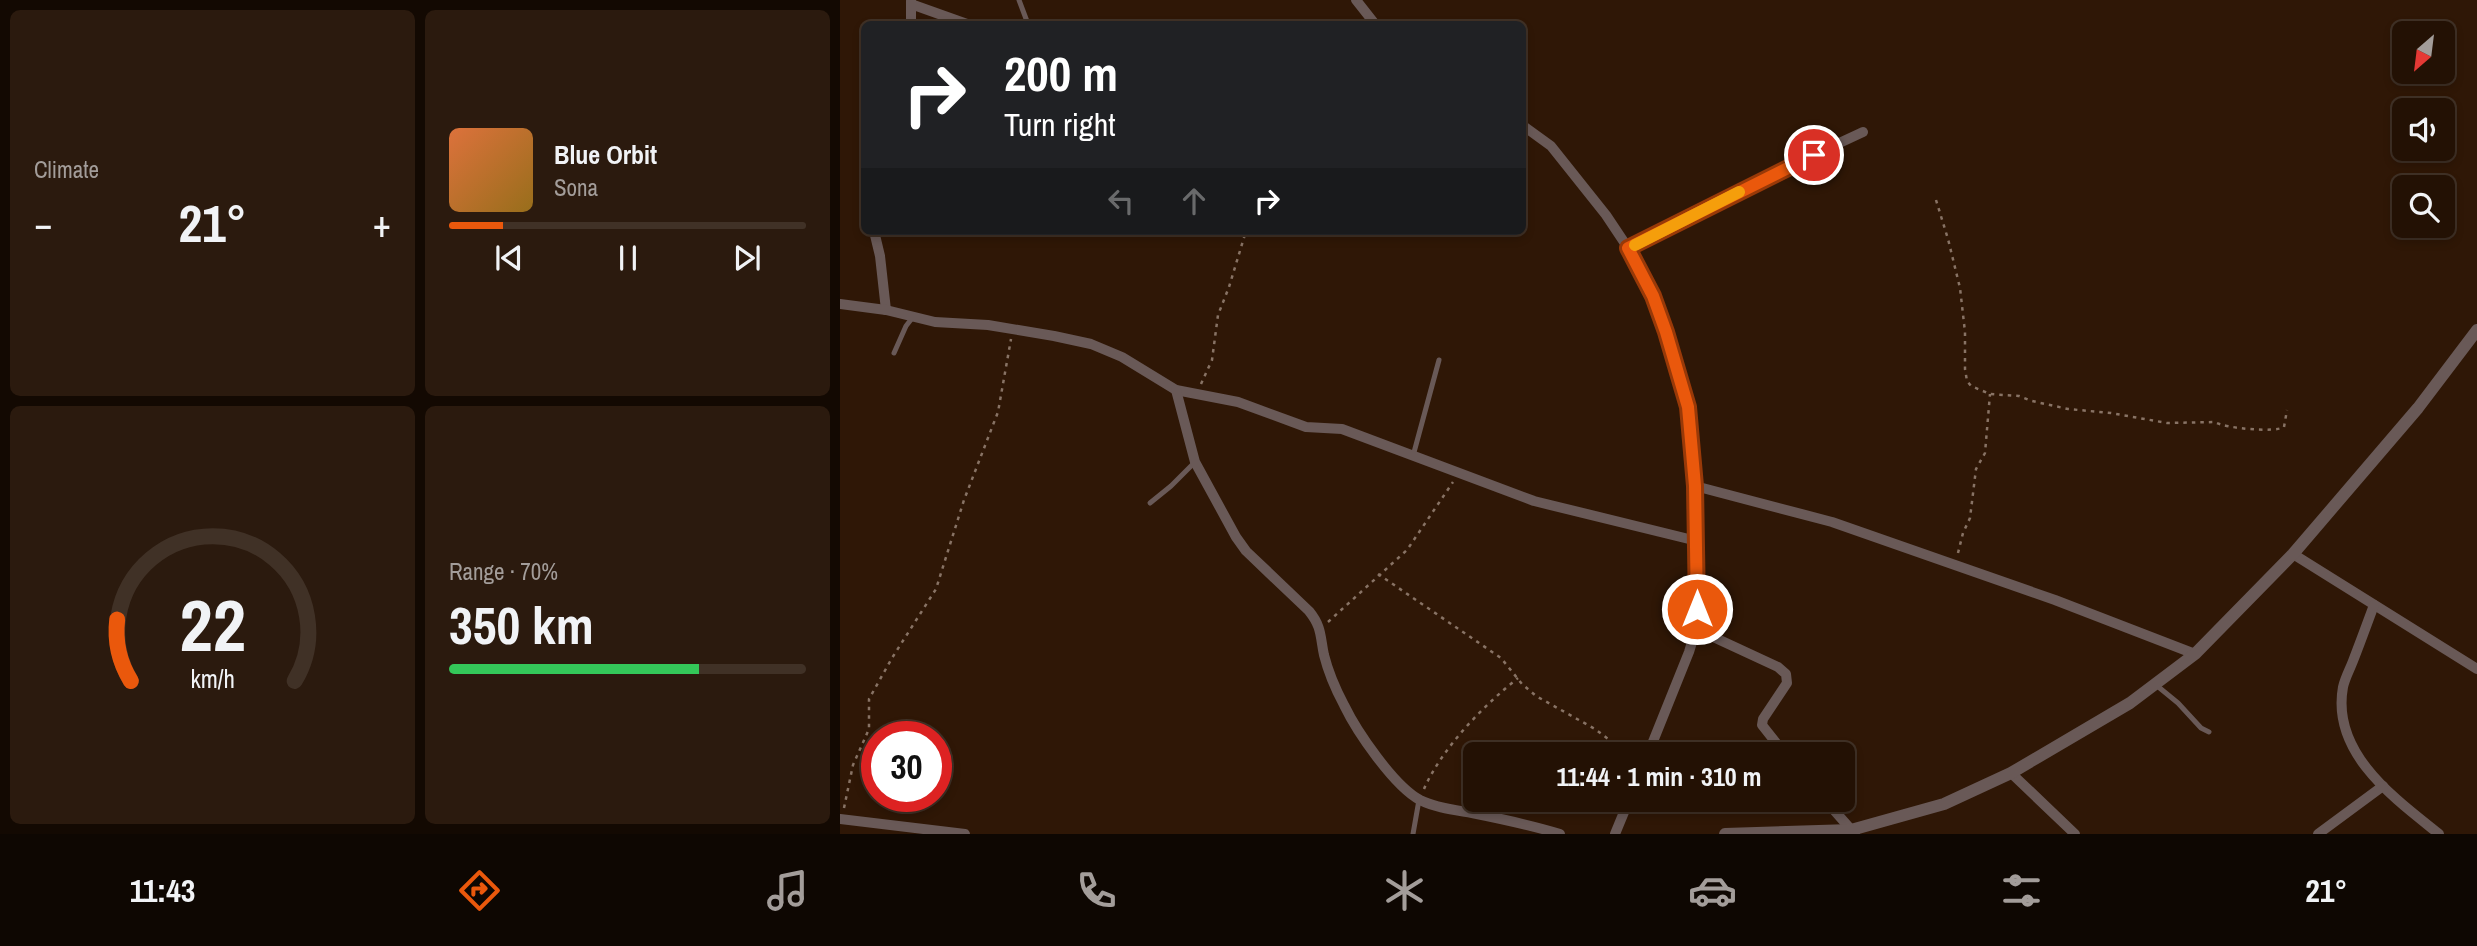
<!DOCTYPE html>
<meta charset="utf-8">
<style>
:root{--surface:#231104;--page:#2b1a0e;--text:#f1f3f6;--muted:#a39d9a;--line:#403126;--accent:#ea580c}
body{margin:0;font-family:"Archivo Narrow",sans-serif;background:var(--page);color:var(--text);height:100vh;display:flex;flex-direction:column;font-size:26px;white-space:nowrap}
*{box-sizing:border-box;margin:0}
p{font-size:23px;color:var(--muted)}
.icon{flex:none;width:38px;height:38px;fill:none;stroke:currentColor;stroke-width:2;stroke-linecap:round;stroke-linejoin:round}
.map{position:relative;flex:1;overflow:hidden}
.drawer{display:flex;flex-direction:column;gap:10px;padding:10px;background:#130902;width:840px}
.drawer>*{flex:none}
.guide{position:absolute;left:21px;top:21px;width:665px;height:214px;border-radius:10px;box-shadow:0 4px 10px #0003,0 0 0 2px var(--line);background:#202124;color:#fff;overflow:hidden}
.needle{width:46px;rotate:208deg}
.controls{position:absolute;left:1552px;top:21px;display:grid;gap:14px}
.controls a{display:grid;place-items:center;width:63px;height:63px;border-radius:10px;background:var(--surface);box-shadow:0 4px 10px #0003,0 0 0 2px var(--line);font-size:35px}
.speed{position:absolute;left:21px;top:721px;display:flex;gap:14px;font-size:35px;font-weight:700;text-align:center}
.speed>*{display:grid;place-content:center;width:91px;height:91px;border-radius:50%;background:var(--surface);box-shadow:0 4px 10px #0003,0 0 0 2px var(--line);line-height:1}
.speed .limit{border:10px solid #d22;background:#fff;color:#111}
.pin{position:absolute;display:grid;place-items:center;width:60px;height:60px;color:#fff;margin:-30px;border:4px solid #fff;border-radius:50%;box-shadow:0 2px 7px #0007}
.me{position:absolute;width:77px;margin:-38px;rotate:0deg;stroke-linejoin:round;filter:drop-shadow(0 0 5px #0008)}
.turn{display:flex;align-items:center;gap:24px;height:147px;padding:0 28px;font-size:32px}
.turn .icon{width:91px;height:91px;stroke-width:2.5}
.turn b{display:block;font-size:49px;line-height:60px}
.lanes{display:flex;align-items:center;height:66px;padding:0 28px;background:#0003;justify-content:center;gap:35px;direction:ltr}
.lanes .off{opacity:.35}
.big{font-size:52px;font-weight:700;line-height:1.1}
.drawer .tile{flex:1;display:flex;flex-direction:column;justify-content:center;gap:10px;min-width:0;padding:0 24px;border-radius:10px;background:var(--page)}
.drawer .dial{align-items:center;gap:0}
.dial svg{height:182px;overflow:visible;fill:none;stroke:var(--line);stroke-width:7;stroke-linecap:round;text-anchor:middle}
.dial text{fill:var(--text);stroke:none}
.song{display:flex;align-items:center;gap:21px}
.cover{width:84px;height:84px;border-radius:10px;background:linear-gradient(135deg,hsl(20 70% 55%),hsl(40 70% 35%))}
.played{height:7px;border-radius:4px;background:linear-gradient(90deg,var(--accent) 15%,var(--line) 15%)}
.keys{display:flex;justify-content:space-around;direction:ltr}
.heat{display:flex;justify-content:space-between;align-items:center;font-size:38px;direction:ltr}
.charge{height:10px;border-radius:5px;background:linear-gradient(90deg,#34c759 70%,var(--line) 0)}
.drawer .tiles{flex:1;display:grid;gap:10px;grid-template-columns:repeat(2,1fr)}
.trip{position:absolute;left:623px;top:742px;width:392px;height:70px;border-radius:10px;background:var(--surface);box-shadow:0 4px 10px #0003,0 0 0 2px var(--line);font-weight:700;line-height:70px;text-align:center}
.menu{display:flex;height:112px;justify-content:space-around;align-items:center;background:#0e0702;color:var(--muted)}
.menu .icon{width:49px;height:49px}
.menu .current{color:var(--accent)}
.menu b{font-size:32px;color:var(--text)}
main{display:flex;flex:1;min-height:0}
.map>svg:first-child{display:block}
</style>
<main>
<section class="drawer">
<div class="tiles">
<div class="tile"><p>Climate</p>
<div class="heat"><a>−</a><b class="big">21°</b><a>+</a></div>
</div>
<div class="tile">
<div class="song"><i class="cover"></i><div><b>Blue Orbit</b><p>Sona</p></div></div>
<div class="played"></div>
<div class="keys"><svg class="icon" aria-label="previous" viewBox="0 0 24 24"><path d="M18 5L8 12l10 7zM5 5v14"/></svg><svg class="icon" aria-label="pause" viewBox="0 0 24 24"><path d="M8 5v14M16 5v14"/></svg><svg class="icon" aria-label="next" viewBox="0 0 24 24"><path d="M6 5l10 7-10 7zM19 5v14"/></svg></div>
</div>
<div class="tile dial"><svg viewBox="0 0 100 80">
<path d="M14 69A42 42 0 1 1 86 69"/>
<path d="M14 69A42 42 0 0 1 8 42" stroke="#ea580c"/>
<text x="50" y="56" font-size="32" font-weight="700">22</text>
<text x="50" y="72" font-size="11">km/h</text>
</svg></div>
<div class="tile"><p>Range · 70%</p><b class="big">350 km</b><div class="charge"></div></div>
</div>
</section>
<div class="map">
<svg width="1637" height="834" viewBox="0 0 1637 834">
<rect width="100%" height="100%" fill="#2f1706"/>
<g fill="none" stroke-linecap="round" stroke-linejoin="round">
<g stroke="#887365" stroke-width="2.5" stroke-dasharray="3.5 5" stroke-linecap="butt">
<path d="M1096,200L1108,239L1120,288L1125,332V369L1127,381L1131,386L1150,394L1179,396L1192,401L1228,409L1271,413L1327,423L1375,422C1383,428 1435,433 1444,427L1447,410"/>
<path d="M361,384L372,360L378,315L389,287L406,231"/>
<path d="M1118,553L1123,533L1130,518L1136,469L1145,453L1150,394"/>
<path d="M538,574L661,658L682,684L696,696L755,729L788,754"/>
<path d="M488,622L567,550L613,482"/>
<path d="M584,789C602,748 643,706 678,678"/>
<path d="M4,808L13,765L29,729V699L52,658L96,589L124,500L158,412L171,339"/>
</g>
<g stroke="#695957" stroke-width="5">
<path d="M179,0L188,24"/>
<path d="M54,353L66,326L73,317"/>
<path d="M573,456L599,360"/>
<path d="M310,503L331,486L355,462"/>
<path d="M1316,685L1338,703L1361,728L1369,732"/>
<path d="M573,834L579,800"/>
</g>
<g stroke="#695957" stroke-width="10">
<path d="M516,0L535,24"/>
<path d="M71,4L127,24"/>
<path d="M71,24V1"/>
<path d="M218,24H234"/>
<path d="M682,125L711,146L766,215L788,248L813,296L826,332L848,407L855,486L856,629L849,652L808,754"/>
<path d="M34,231L40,256L46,310"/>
<path d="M788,248L950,166L1023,132"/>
<path d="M0,304L46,310L95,322L148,325L214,336L251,344L282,357L336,390L398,402L466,427L502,429L694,501L857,541"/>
<path d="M336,390L355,462L396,537L406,551L469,611C482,627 480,636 484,655C488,671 496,690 504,705C517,732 554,786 580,800C596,808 615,810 632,813C662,819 691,825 720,834"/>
<path d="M855,486L992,522L1215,600L1355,654"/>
<path d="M1453,554L1637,669"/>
<path d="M1534,605C1527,624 1520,643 1513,661C1510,669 1505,678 1503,687C1491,753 1554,798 1599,834"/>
<path d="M856,629L938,667L946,674L947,683L923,719L922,725L945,754"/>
<path d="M1171,773L1235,834"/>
<path d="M985,800L1015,834"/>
<path d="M0,819L125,834"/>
<path d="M775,834L789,800"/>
<path d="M1478,834L1543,786"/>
</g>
<path stroke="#695957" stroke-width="12" d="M885,834L1011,830L1104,804L1171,773L1290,703L1355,654L1453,554L1578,408L1637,330"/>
</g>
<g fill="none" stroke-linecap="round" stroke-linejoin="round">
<g stroke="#983908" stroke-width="18">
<path id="route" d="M857,609L855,486L848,407L826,332L813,296L788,248L974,155"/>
</g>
<use href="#route" stroke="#ea580c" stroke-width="12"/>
<path stroke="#f59e0b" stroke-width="12" d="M795,245L899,192"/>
</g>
</svg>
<div class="controls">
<a><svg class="needle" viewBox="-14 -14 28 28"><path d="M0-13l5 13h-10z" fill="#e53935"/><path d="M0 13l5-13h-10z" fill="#a39d9a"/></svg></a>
<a><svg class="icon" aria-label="sound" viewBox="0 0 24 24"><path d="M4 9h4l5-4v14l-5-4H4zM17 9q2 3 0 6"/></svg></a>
<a><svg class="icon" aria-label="search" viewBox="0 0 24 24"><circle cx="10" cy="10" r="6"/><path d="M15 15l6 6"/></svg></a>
</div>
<div class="speed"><div class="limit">30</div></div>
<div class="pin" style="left:974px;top:155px;background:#d93025"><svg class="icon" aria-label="arrive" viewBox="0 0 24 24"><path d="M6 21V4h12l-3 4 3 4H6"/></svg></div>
<svg class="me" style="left:857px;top:609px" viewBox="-20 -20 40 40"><circle r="17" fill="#ea580c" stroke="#fff" stroke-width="3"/><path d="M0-11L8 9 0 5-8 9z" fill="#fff"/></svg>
<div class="trip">11:44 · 1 min · 310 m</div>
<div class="guide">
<div class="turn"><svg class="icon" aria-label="right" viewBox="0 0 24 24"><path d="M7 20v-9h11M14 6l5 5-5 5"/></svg><div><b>200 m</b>Turn right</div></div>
<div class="lanes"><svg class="icon off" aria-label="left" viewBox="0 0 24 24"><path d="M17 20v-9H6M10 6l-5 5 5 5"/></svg><svg class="icon off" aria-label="ahead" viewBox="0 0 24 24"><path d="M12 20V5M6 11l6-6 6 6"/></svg><svg class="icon" aria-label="right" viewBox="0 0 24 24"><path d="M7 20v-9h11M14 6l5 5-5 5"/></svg></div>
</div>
</div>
</main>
<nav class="menu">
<b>11:43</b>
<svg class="icon current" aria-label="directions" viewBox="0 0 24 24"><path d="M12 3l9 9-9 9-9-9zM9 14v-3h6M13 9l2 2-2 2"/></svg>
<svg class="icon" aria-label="music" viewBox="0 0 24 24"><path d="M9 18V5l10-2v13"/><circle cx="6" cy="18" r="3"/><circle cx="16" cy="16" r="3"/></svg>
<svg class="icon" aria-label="phone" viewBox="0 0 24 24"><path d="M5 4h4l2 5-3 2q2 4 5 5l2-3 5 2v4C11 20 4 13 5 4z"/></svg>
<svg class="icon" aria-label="climate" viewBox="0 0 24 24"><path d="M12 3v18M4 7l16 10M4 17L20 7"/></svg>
<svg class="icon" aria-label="car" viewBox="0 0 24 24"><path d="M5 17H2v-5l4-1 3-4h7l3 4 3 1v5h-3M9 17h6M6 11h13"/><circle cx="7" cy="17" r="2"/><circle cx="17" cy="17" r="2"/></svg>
<svg class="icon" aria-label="filters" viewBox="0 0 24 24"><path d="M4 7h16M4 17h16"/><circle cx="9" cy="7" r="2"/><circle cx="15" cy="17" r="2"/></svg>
<b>21°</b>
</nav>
